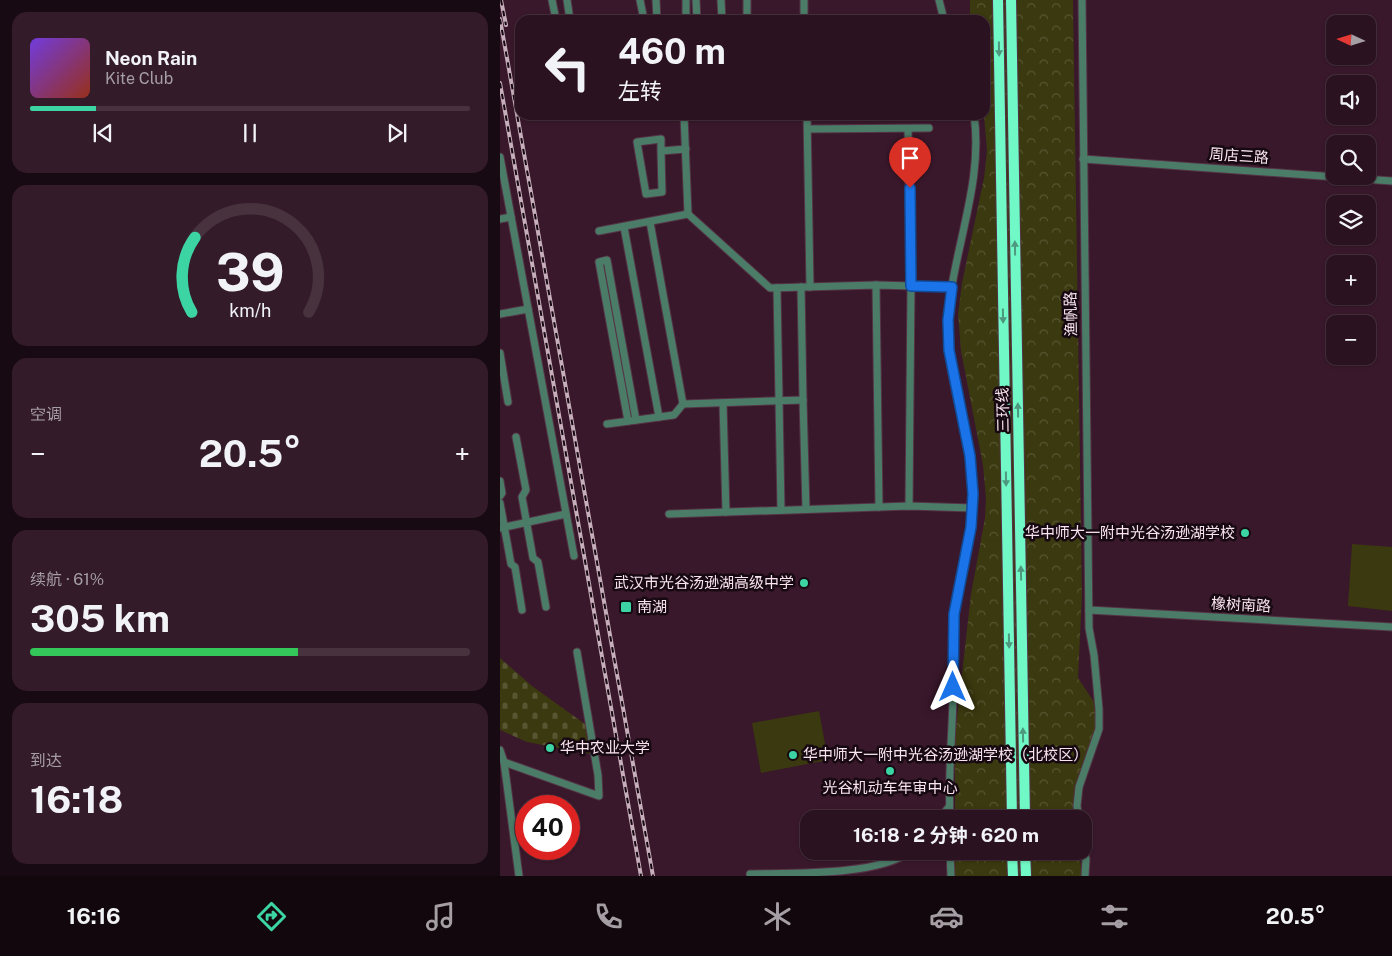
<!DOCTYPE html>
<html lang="zh">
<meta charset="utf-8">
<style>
:root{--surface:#2b1220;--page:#331b29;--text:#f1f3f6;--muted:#a69ea5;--line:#47323e;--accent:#3dd4a3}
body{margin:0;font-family:"Public Sans","Noto Sans SC",sans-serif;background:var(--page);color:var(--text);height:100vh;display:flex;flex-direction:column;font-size:19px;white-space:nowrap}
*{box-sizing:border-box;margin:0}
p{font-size:16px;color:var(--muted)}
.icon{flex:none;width:28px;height:28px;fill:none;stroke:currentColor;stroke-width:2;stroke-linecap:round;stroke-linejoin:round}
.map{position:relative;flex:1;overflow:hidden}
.side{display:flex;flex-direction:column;gap:12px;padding:12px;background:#180a12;width:500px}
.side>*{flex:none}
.top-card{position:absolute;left:15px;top:15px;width:475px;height:105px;border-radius:15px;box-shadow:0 1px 4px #0004,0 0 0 1px var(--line);background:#2b1220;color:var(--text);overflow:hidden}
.needle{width:32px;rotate:274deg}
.fabs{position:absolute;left:826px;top:15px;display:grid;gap:10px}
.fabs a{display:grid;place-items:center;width:50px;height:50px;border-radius:10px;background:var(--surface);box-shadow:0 1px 4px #0004,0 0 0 1px var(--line);font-size:25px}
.speed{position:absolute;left:15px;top:795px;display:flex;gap:10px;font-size:25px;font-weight:700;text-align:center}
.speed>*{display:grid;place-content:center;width:65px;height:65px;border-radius:50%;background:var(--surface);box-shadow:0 1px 4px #0004,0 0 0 1px var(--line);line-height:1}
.speed .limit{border:8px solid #d22;background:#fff;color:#111}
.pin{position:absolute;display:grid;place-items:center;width:42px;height:42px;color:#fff;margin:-51px -21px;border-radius:50% 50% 50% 0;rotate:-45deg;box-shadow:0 0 5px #0007}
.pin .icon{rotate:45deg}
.me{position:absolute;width:55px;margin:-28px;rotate:0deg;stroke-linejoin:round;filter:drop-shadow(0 0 4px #0008)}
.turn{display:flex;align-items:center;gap:18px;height:105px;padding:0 20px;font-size:22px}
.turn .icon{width:65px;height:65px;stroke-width:2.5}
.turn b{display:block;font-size:35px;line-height:42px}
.big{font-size:38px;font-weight:700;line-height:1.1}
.side .card{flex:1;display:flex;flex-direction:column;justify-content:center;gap:8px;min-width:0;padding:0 18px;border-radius:15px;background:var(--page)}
.side .dial{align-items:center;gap:0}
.dial svg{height:130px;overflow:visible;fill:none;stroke:var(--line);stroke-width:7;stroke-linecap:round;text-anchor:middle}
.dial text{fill:var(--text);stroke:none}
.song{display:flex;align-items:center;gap:15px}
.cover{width:60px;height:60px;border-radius:8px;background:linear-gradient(135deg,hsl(260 70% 55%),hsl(10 70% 35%))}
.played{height:5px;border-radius:2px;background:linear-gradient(90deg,var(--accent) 15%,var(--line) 15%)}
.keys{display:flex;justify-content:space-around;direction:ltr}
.heat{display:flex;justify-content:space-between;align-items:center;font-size:28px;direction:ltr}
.charge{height:8px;border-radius:4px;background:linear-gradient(90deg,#34c759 61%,var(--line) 0)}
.trip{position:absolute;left:300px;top:810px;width:292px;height:50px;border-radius:15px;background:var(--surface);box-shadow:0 1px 4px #0004,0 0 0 1px var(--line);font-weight:700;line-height:50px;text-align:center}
.tab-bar{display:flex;height:80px;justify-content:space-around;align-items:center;background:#11070d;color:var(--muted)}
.tab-bar .icon{width:35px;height:35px}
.tab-bar .on{color:var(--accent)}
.tab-bar b{font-size:22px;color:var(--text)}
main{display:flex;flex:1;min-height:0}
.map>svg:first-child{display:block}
</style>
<main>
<section class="side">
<div class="card">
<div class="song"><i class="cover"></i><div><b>Neon Rain</b><p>Kite Club</p></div></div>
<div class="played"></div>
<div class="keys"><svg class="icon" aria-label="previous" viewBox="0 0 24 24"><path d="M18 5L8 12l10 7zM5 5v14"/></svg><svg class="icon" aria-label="pause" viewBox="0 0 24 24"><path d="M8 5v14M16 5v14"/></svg><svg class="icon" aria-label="next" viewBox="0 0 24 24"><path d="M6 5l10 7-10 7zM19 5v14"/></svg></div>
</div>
<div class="card dial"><svg viewBox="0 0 100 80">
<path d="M14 69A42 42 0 1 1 86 69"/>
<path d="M14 69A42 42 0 0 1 16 23" stroke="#3dd4a3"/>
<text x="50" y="56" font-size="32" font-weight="700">39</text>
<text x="50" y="72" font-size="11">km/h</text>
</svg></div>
<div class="card"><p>空调</p>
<div class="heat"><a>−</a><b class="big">20.5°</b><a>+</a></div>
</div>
<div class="card"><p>续航 · 61%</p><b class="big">305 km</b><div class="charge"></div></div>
<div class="card"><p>到达</p><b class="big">16:18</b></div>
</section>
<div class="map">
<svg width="892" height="876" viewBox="0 0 892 876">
<defs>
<pattern id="forest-crowns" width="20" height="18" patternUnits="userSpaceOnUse" patternTransform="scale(1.25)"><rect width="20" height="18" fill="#3b390f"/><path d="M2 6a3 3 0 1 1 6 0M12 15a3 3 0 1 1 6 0" fill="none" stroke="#585632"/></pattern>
<pattern id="cemetery-stones" width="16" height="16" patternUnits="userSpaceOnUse" patternTransform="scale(1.25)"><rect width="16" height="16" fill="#3b390f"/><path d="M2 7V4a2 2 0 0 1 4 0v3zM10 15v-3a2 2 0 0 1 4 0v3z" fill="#585632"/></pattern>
</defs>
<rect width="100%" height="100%" fill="#39182b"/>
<g fill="url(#forest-crowns)">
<path d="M470,0H573L582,594L578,678L598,708L593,747L578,778L574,808L575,819H455V736L471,594L485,518L486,499L483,465L461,351L458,314L462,283L484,178L487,151L484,115L485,20H467L470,16Z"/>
<path d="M454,851H579L582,876H454Z"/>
</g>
<path fill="url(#cemetery-stones)" d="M0,658L32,686L89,727L96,755L27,742L0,730Z"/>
<g fill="#3b390f">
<path d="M852,544L892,547V611L848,606Z"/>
<path d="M319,711L328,760L261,773L252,723Z"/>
</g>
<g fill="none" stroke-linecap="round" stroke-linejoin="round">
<g stroke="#543446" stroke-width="9">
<g id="minor">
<path d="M52,0L56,20"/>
<path d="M67,0L70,20"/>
<path d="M140,0L144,20"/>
<path d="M156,0L157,20"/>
<path d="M186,0V20"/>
<path d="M196,0L197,20"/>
<path d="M221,0L222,20"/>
<path d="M247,0V20"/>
<path d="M304,0V20"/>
<path d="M439,0L444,20"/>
<path d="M287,20H304"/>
<path d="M184,115L188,214L270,288L376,285L452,287"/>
<path d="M307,115L310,287"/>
<path d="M308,129L429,128"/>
<path d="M408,129L411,286L409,506"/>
<path d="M161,151V139L137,142L146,194L162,192L161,151L186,149"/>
<path d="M0,157L74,556"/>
<path d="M583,159L892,181"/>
<path d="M0,219L11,217"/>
<path d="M150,222L183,404"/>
<path d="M124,227L159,417"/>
<path d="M99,231L188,214"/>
<path d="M376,285L379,507"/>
<path d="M277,288L281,510"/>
<path d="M0,314L28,309"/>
<path d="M0,353L8,402"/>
<path d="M303,400L306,509"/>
<path d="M223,403L226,512"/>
<path d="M128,421L99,262L107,260L136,420"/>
<path d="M107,424L174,415L183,404L303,400L301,287"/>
<path d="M16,437L26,490L22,497L33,558L38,562L46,607"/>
<path d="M0,481L2,493L0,496"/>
<path d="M0,503L11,564L15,567L22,610"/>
<path d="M169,514L409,506L473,508"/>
<path d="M0,528L66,514"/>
<path d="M589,610L892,627"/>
<path d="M0,750L4,762L19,876"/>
<path d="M4,762L99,796L98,775L77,652"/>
<path d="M439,819L449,807"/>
<path d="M450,819C448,778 452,738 453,698C454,669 451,640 455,611C457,595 462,579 465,563C470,541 473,518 473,496C473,436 445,380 448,320C452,251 484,184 474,115"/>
<path d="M579,819L577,806L579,787L599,729V709L594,655L589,628L582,0"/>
<path d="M584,849L586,859L585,876"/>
<path d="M450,851L451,876"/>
<path d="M250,874C294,873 377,876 411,851"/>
</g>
</g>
<g stroke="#543446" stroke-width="12">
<g id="highway">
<path d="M498,0L512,819"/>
<path d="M511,0L525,819"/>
<path d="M512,851L513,876"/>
<path d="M525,851L526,876"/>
</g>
</g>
<use href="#minor" stroke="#4b7c68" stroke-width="7"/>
<use href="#highway" stroke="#71f8c7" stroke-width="10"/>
<g stroke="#c7aebb" stroke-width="4">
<g id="rail">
<path d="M1,0L6,25"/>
<path d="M0,19L153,876"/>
<path d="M0,83L141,876"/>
</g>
</g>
<use href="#rail" stroke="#170911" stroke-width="2" stroke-dasharray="5.5" stroke-linecap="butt"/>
</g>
<defs><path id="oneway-solid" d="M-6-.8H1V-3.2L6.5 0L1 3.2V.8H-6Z" transform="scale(1.25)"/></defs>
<g fill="#4d987e">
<use href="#oneway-solid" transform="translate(499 49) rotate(89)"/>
<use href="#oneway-solid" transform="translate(515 248) rotate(-91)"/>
<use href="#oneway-solid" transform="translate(503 316) rotate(89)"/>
<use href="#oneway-solid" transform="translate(518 410) rotate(-91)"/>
<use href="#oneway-solid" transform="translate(506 479) rotate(89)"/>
<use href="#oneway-solid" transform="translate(521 573) rotate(-91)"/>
<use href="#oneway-solid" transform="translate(509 641) rotate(89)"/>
<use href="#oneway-solid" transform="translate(523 735) rotate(-91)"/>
</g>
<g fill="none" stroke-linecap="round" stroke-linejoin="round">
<g stroke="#114b97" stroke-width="12">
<path id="route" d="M410,188L411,286L452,287L448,320L449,350L470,456L473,494L471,527L454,614L453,687"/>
</g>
<use href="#route" stroke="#1a73e8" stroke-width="9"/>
</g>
<g fill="#3dd4a3" stroke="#170911" stroke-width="2">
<circle cx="745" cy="533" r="5"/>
<circle cx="304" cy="583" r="5"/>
<rect x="120" y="601" width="12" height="12" rx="2.5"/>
<circle cx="50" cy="748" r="5"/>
<circle cx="293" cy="755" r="5"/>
<circle cx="390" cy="771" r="5"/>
</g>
<g text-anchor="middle" stroke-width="5" stroke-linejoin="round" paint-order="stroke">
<g font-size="15" fill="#f9e3ee" stroke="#170911">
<text transform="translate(739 156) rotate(4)" y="5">周店三路</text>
<text transform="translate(571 314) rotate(-91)" y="5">渔帆路</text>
<text transform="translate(503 410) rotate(-91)" y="5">三环线</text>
<text transform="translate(741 605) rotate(3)" y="5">橡树南路</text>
</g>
<g font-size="15" fill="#f9e3ee" stroke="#170911" text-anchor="start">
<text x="735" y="538" text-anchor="end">华中师大一附中光谷汤逊湖学校</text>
<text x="294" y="588" text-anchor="end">武汉市光谷汤逊湖高级中学</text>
<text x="137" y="612">南湖</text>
<text x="60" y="753">华中农业大学</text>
<text x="303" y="760">华中师大一附中光谷汤逊湖学校（北校区）</text>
<text x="390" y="793" text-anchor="middle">光谷机动车年审中心</text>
</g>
</g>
</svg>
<div class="fabs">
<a><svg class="needle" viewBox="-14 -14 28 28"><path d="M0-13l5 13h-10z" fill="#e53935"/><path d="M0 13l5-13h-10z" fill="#a69ea5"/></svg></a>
<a><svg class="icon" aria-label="sound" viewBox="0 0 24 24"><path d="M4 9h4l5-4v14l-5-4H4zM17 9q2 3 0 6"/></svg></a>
<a><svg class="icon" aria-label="search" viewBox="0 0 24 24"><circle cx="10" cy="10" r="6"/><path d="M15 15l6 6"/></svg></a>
<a><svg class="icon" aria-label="layers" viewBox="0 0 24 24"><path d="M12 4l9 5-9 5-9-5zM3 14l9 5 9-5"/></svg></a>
<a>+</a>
<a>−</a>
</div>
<div class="speed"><div class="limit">40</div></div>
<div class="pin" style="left:410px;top:188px;background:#d93025"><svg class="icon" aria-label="arrive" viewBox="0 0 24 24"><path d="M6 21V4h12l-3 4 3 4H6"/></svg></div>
<svg class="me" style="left:453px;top:687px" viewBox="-20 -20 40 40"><path d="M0-17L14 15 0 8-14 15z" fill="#1a73e8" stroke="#fff" stroke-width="4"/></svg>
<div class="trip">16:18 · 2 分钟 · 620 m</div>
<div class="top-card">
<div class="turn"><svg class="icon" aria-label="left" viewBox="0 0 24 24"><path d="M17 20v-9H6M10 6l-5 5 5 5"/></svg><div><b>460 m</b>左转</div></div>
</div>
</div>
</main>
<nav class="tab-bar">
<b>16:16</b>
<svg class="icon on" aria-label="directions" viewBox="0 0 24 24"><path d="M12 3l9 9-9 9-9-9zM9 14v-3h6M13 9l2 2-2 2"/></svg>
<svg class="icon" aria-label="music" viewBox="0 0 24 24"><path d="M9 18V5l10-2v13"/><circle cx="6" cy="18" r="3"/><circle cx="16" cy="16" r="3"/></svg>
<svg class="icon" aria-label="phone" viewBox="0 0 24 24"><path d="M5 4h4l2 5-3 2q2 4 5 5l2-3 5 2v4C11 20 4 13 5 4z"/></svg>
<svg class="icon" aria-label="climate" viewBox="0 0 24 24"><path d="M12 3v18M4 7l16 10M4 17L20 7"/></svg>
<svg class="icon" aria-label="car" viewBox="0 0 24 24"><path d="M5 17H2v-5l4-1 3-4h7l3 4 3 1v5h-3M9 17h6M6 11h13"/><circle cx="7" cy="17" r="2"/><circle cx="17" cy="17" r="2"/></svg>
<svg class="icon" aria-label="filters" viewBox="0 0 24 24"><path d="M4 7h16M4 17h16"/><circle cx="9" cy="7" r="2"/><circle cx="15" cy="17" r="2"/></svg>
<b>20.5°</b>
</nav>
